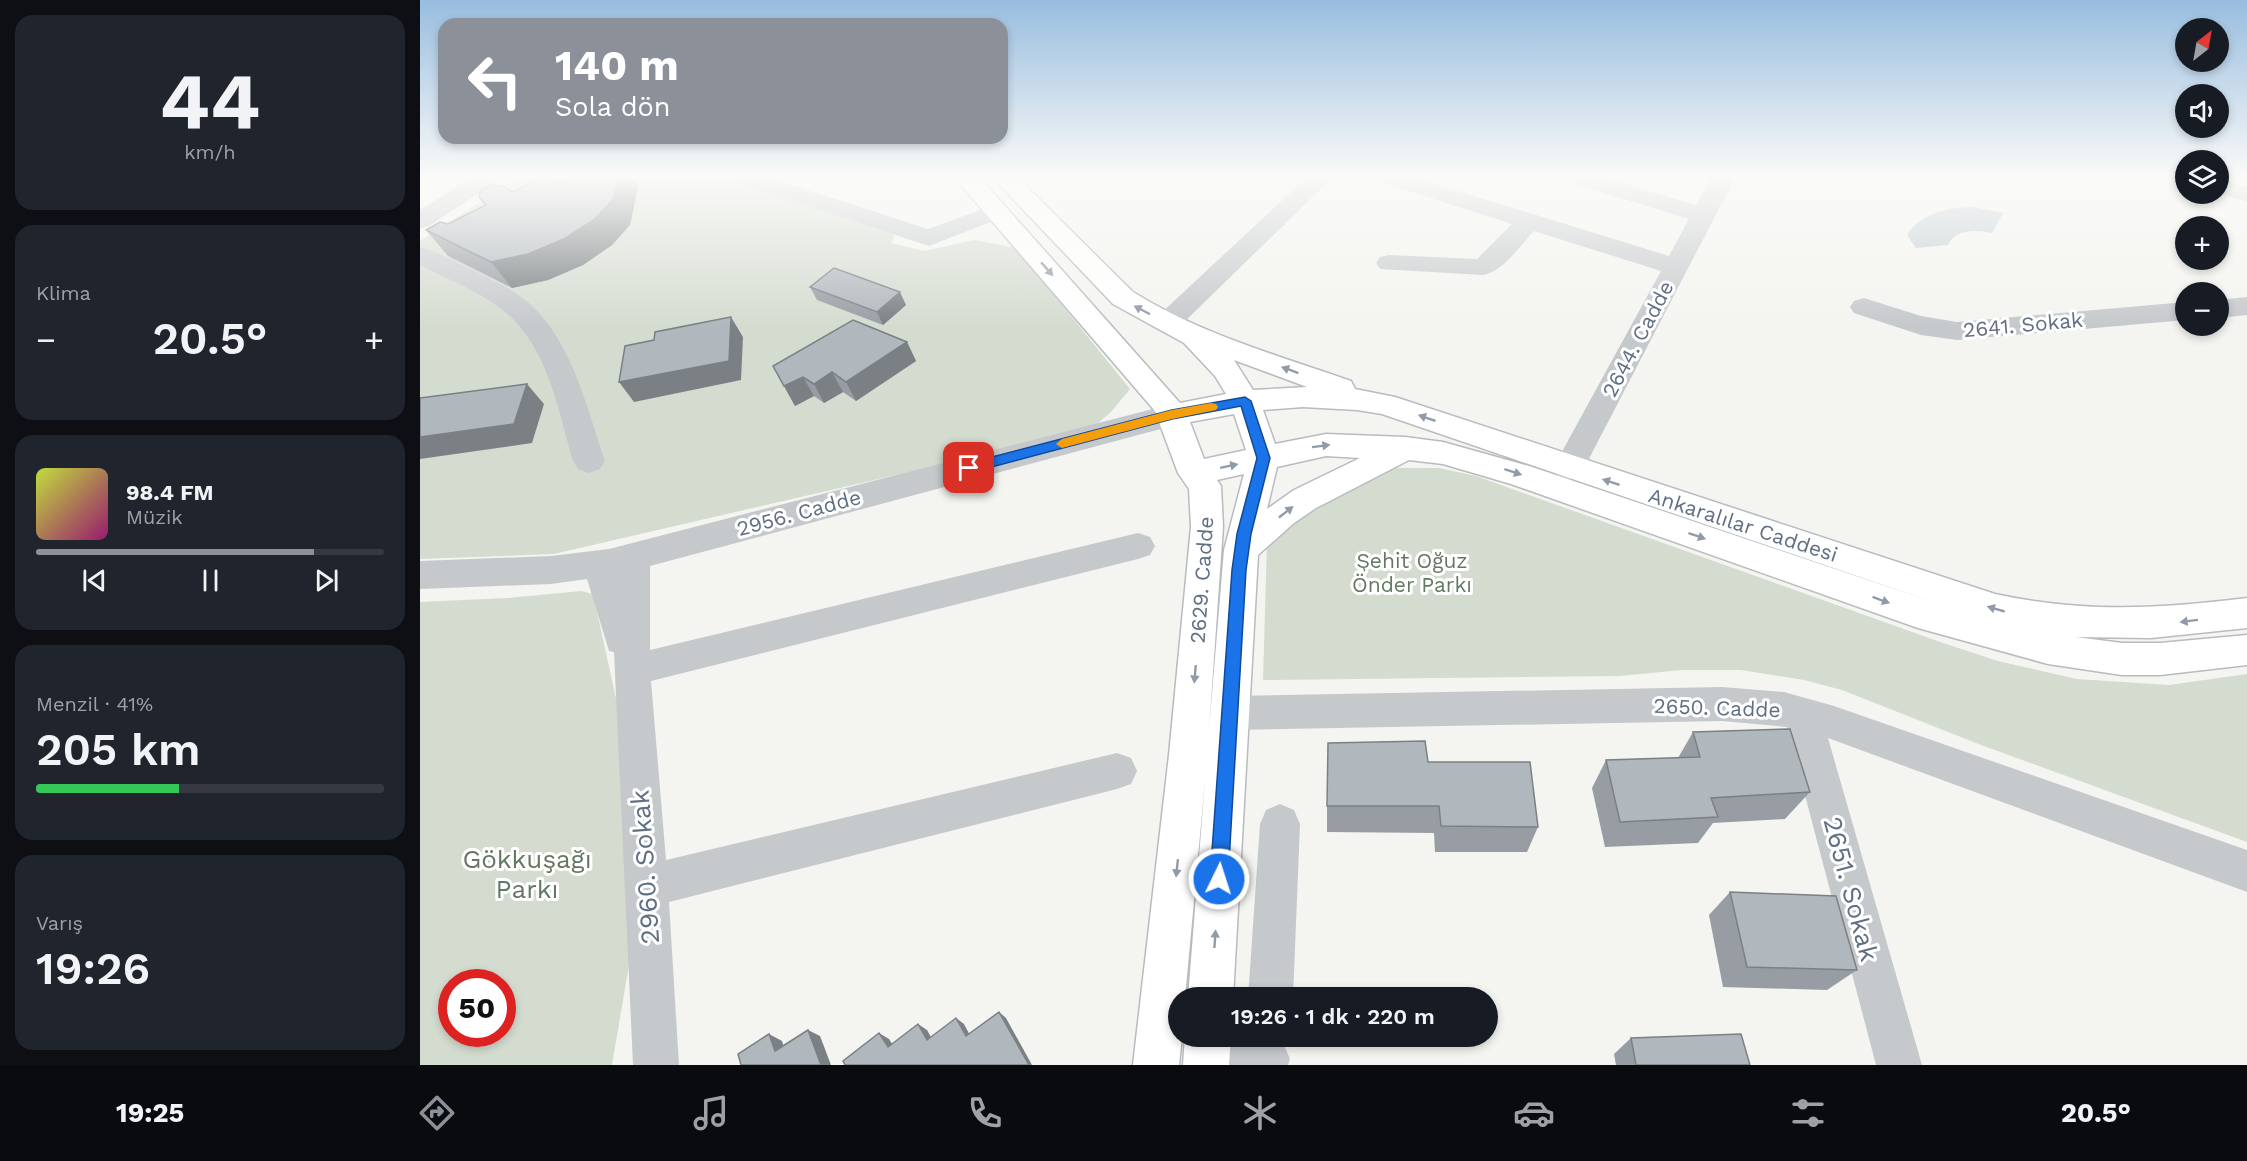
<!DOCTYPE html>
<html lang="tr">
<meta charset="utf-8">
<style>
:root{--surface:#171b24;--page:#20242c;--text:#f1f3f6;--muted:#9ea1a6;--line:#363941;--accent:#8c9099}
body{margin:0;font-family:"Work Sans",sans-serif;background:var(--page);color:var(--text);height:100vh;display:flex;flex-direction:column;font-size:22px;white-space:nowrap}
*{box-sizing:border-box;margin:0}
p{font-size:20px;color:var(--muted)}
.icon{flex:none;width:33px;height:33px;fill:none;stroke:currentColor;stroke-width:2;stroke-linecap:round;stroke-linejoin:round}
.map{position:relative;flex:1;overflow:hidden}
.side{display:flex;flex-direction:column;gap:15px;padding:15px;background:#0d0f14;width:420px}
.side>*{flex:none}
.guide{position:absolute;left:18px;top:18px;width:570px;height:126px;border-radius:18px;box-shadow:0 3px 9px #0003;background:#8c9099;color:#fff;overflow:hidden}
.needle{width:39px;rotate:31deg}
.buttons{position:absolute;left:1755px;top:18px;display:grid;gap:12px}
.buttons a{display:grid;place-items:center;width:54px;height:54px;border-radius:50%;background:var(--surface);box-shadow:0 3px 9px #0003;font-size:30px}
.speed{position:absolute;left:18px;top:969px;display:flex;gap:12px;font-size:30px;font-weight:700;text-align:center}
.speed>*{display:grid;place-content:center;width:78px;height:78px;border-radius:50%;background:var(--surface);box-shadow:0 3px 9px #0003;line-height:1}
.speed .limit{border:9px solid #d22;background:#fff;color:#111}
.pin{position:absolute;display:grid;place-items:center;width:51px;height:51px;color:#fff;margin:-26px;border-radius:12px;box-shadow:0 3px 9px #0006}
.me{position:absolute;width:66px;margin:-33px;rotate:4deg;stroke-linejoin:round;filter:drop-shadow(0 0 4px #0008)}
.turn{display:flex;align-items:center;gap:21px;height:126px;padding:0 18px;font-size:27px}
.turn .icon{width:78px;height:78px;stroke-width:2.5}
.turn b{display:block;font-size:42px;line-height:51px}
.big{font-size:45px;font-weight:600;line-height:1.1}
.side .widget{flex:1;display:flex;flex-direction:column;justify-content:center;gap:9px;min-width:0;padding:0 21px;border-radius:18px;background:var(--page)}
.side .dial{align-items:center;gap:0}
.dial b{font-size:78px;line-height:1}
.song{display:flex;align-items:center;gap:18px}
.cover{width:72px;height:72px;border-radius:9px;background:linear-gradient(135deg,hsl(70 70% 55%),hsl(320 70% 35%))}
.played{height:6px;border-radius:3px;background:linear-gradient(90deg,var(--accent) 80%,var(--line) 80%)}
.keys{display:flex;justify-content:space-around;direction:ltr}
.heat{display:flex;justify-content:space-between;align-items:center;font-size:33px;direction:ltr}
.charge{height:9px;border-radius:4px;background:linear-gradient(90deg,#34c759 41%,var(--line) 0)}
.trip{position:absolute;left:748px;top:987px;width:330px;height:60px;border-radius:30px;background:var(--surface);box-shadow:0 3px 9px #0003;font-weight:600;line-height:60px;text-align:center}
.tab-bar{display:flex;height:96px;justify-content:space-around;align-items:center;background:#090b0e;color:var(--muted)}
.tab-bar .icon{width:42px;height:42px}
.tab-bar .on{color:var(--accent)}
.tab-bar b{font-size:27px;color:var(--text)}
main{display:flex;flex:1;min-height:0}
.map>svg:first-child{display:block}
</style>
<main>
<section class="side">
<div class="widget dial"><b>44</b><p>km/h</p></div>
<div class="widget"><p>Klima</p>
<div class="heat"><a>−</a><b class="big">20.5°</b><a>+</a></div>
</div>
<div class="widget">
<div class="song"><i class="cover"></i><div><b>98.4 FM</b><p>Müzik</p></div></div>
<div class="played"></div>
<div class="keys"><svg class="icon" aria-label="previous" viewBox="0 0 24 24"><path d="M18 5L8 12l10 7zM5 5v14"/></svg><svg class="icon" aria-label="pause" viewBox="0 0 24 24"><path d="M8 5v14M16 5v14"/></svg><svg class="icon" aria-label="next" viewBox="0 0 24 24"><path d="M6 5l10 7-10 7zM19 5v14"/></svg></div>
</div>
<div class="widget"><p>Menzil · 41%</p><b class="big">205 km</b><div class="charge"></div></div>
<div class="widget"><p>Varış</p><b class="big">19:26</b></div>
</section>
<div class="map">
<svg width="1827" height="1065" viewBox="0 0 1827 1065">
<rect width="100%" height="100%" fill="#f4f5f0"/>
<g fill="#d4dcd0" fill-rule="evenodd">
<path d="M96,178H312L471,229L474,236L471,243L505,251L554,240L596,248L710,389L691,412L670,430L134,554L0,559V241Z"/>
<path d="M977,468H1019L1056,476L1523,643L1578,661L1657,679L1749,685L1827,674V842L1561,745L1422,690L1384,680L1321,670H1262L1200,676L843,680L847,541C887,510 929,483 977,468Z"/>
<path d="M161,591L173,594L203,730L218,912L192,1065H0V602L87,598ZM32,982H82V1034H32Z"/>
</g>
<path fill="#c0cbd1" d="M1553,207L1583,213L1572,233C1557,230 1536,228 1528,245L1496,248L1487,235C1502,212 1527,208 1553,207Z"/>
<g fill="none" stroke-linecap="round" stroke-linejoin="round">
<g stroke="#b8bbbf" stroke-width="3">
<g id="major">
<path d="M535,178H560L760,403L806,394L795,376L764,343L693,304L573,178H598L713,292C780,334 857,355 931,381L935,389L975,397L1575,594C1664,613 1737,609 1827,598V628L1731,638L1656,637L1702,643H1740L1827,635V665L1740,675H1702L1628,664L1498,628L1091,484L1023,464L989,460L896,508L874,523L838,555L813,998H768L785,781L765,998H759V1036H762L759,1065H713L749,755L771,527L769,489L758,473L735,411ZM814,360L887,387L833,390ZM883,407L937,410L962,414L1516,603L1109,466L1023,442L985,437L906,434L855,444L843,410ZM814,414L826,450L784,459L770,422ZM906,456L940,458L874,490L847,509L857,467ZM824,474L804,550L789,730L803,527L801,486L797,480Z"/>
<path d="M765,1036H811L809,1065H763Z"/>
</g>
</g>
<g fill="#c6c9cc" fill-rule="evenodd">
<path d="M50,178H78L74,183L9,226L0,228V210Z"/>
<path d="M315,178H351L508,229L577,204L586,206L589,211L586,216L509,246L319,183Z"/>
<path d="M886,178H912L758,328L748,331L738,328L734,322L738,316Z"/>
<path d="M960,178H996L1249,256L1269,219L1152,183L1148,178H1185L1276,205L1291,178H1315L1160,476L1149,480L1138,476L1133,468L1241,271L1114,231C1099,247 1085,270 1063,275L960,269L956,263L960,257L969,255L1057,259L1092,224L964,183Z"/>
<path d="M1798,178L1827,187V202L1798,193Z"/>
<path d="M0,247C18,252 34,261 51,269C71,279 93,289 110,304C153,343 167,409 185,461L180,469L169,473L158,469L153,461C139,414 129,354 92,318C67,294 31,281 0,265Z"/>
<path d="M1827,297V315L1798,318V300Z"/>
<path d="M1444,298L1501,316L1537,322L1766,302V320L1537,340L1501,335L1434,313L1430,307L1434,301Z"/>
<path d="M752,404L763,407L767,415L763,423L230,566V650L718,533L730,537L735,546L730,555L718,559L231,681L246,860L697,753L711,758L717,771L711,784L697,789L249,902L259,1065H213L194,652L189,651L167,579L131,584L0,589V561L131,556L189,549Z"/>
<path d="M1302,687L1364,692L1414,706L1827,850V892L1408,738L1502,1065H1456L1367,727L1302,721L811,730L798,725L792,713L798,701L811,696Z"/>
<path d="M860,804L874,810L880,824L873,998H828L840,824L846,810Z"/>
<path d="M777,1036H849L863,1043L870,1059L868,1065H766L763,1056L770,1040Z"/>
</g>
<use href="#major" fill="#fff" fill-rule="evenodd"/>
</g>
<g fill="#979da3">
<path d="M138,183L218,186L210,225L192,245L163,265L128,280L92,288L28,256L6,230L28,224L65,205L59,197L93,192Z"/>
<path d="M390,287L486,305L463,325L397,300Z"/>
<path d="M487,342L496,361L436,401L423,392L404,403L394,396L375,406L353,366Z"/>
<path d="M1273,732L1390,792L1365,819L1293,823L1278,843L1185,847L1172,788L1186,760L1258,758Z"/>
<path d="M1008,762L1118,827L1107,852H1015L1014,833L907,832V806Z"/>
<path d="M1310,892L1437,970L1407,990L1303,987L1289,915Z"/>
<path d="M1211,1038L1330,1065H1196L1194,1054Z"/>
</g>
<g fill="#7b8084">
<path d="M198,178H213L218,186L210,225L192,245L163,265L128,280L92,288L71,262Z"/>
<path d="M480,292L486,305L463,325L457,312Z"/>
<path d="M311,317L323,337L321,380L214,402L199,382Z"/>
<path d="M487,342L496,361L436,401L426,382Z"/>
<path d="M412,372L423,392L404,403L394,384Z"/>
<path d="M383,377L394,396L375,406L364,386Z"/>
<path d="M107,384L124,404L112,443L0,459V437Z"/>
<path d="M579,1012L586,1018L612,1065H609Z"/>
<path d="M536,1018L544,1024L554,1043L546,1036Z"/>
<path d="M498,1024L507,1030L516,1046L507,1040Z"/>
<path d="M388,1030L400,1036L411,1065H401Z"/>
<path d="M459,1033L469,1039L478,1053L468,1047Z"/>
<path d="M349,1034L362,1041L367,1057L355,1051Z"/>
</g>
<g fill="#b0b7bd" stroke="#7b8084" stroke-width="1.5">
<path d="M120,178H130L138,183L152,178H198L193,199L175,219L144,239L108,254L71,262L6,230L20,222L28,224L66,205L59,197L60,191L70,185L84,186L93,192Z"/>
<path d="M414,268L480,292L457,312L390,287Z"/>
<path d="M311,317L309,361L199,382L205,346L234,340L235,332Z"/>
<path d="M433,320L487,342L426,382L412,372L394,384L383,377L364,386L353,366Z"/>
<path d="M107,384L94,424L0,437V398Z"/>
<path d="M1370,729L1390,792L1291,798L1298,817L1200,822L1186,760L1280,757L1273,732Z"/>
<path d="M1005,741L1008,762H1110L1118,827L1021,826L1019,806H907L908,743Z"/>
<path d="M1310,892L1416,896L1437,970L1327,967Z"/>
<path d="M579,1012L609,1065H425L423,1061L459,1033L468,1047L498,1024L507,1040L536,1018L546,1036Z"/>
<path d="M388,1030L401,1065H321L318,1054L349,1034L355,1051Z"/>
<path d="M1321,1034L1330,1065H1216L1211,1038Z"/>
</g>
<defs><path id="oneway-solid" d="M-6-.8H1V-3.2L6.5 0L1 3.2V.8H-6Z" transform="scale(1.5)"/></defs>
<g fill="#909ba9">
<use href="#oneway-solid" transform="translate(627 269) rotate(49)"/>
<use href="#oneway-solid" transform="translate(722 310) rotate(-152)"/>
<use href="#oneway-solid" transform="translate(870 370) rotate(-160)"/>
<use href="#oneway-solid" transform="translate(1007 418) rotate(-161)"/>
<use href="#oneway-solid" transform="translate(901 446) rotate(-7)"/>
<use href="#oneway-solid" transform="translate(809 466) rotate(-12)"/>
<use href="#oneway-solid" transform="translate(1093 472) rotate(18)"/>
<use href="#oneway-solid" transform="translate(1191 482) rotate(-162)"/>
<use href="#oneway-solid" transform="translate(866 512) rotate(-38)"/>
<use href="#oneway-solid" transform="translate(1277 536) rotate(19)"/>
<use href="#oneway-solid" transform="translate(1461 600) rotate(20)"/>
<use href="#oneway-solid" transform="translate(1576 609) rotate(-164)"/>
<use href="#oneway-solid" transform="translate(1769 621) rotate(173)"/>
<use href="#oneway-solid" transform="translate(775 674) rotate(95)"/>
<use href="#oneway-solid" transform="translate(757 868) rotate(96)"/>
<use href="#oneway-solid" transform="translate(795 939) rotate(-86)"/>
</g>
<linearGradient id="sky" x2="0" y2="1"><stop stop-color="#98bddf"/><stop offset="0.54" stop-color="#fafaf8"/><stop offset="1" stop-color="#fafaf8" stop-opacity="0"/></linearGradient>
<rect width="1827" height="327" fill="url(#sky)"/>
<path fill="#1a73e8" stroke="#114b97" stroke-width="1.5" d="M825,397L831,401L850,458L831,534L826,570L808,879L805,885L799,888L793,885L790,879L812,570L817,534L837,458L821,406L752,419L549,473L543,468L549,463L752,410Z"/>
<path fill="#f59e0b" d="M791,403L796,404L798,407L796,410L752,419L642,448L636,444L642,439L752,410Z"/>
<g text-anchor="middle" stroke-width="6" stroke-linejoin="round" paint-order="stroke">
<g font-size="21" fill="#607084" stroke="#fff">
<text transform="translate(1603 325) rotate(-5)" y="7">2641. Sokak</text>
<text transform="translate(1218 339) rotate(-62)" y="7">2644. Cadde</text>
<text transform="translate(379 513) rotate(-15)" y="7">2956. Cadde</text>
<text transform="translate(1323 525) rotate(18)" y="7">Ankaralılar Caddesi</text>
<text transform="translate(782 580) rotate(-86)" y="7">2629. Cadde</text>
<text transform="translate(1297 708) rotate(2)" y="7">2650. Cadde</text>
</g>
<g font-size="21" fill="#627a60" stroke="#fff">
<text x="992" y="568">Şehit Oğuz<tspan x="992" dy="24">Önder Parkı</tspan></text>
</g>
<g font-size="26" fill="#627a60" stroke="#fff">
<text x="107" y="868">Gökkuşağı<tspan x="107" dy="30">Parkı</tspan></text>
</g>
<g font-size="26" fill="#607084" stroke="#fff">
<text transform="translate(225 867) rotate(-94)" y="9">2960. Sokak</text>
<text transform="translate(1431 889) rotate(75)" y="9">2651. Sokak</text>
</g>
</g>
</svg>
<div class="buttons">
<a><svg class="needle" viewBox="-14 -14 28 28"><path d="M0-13l5 13h-10z" fill="#e53935"/><path d="M0 13l5-13h-10z" fill="#9ea1a6"/></svg></a>
<a><svg class="icon" aria-label="sound" viewBox="0 0 24 24"><path d="M4 9h4l5-4v14l-5-4H4zM17 9q2 3 0 6"/></svg></a>
<a><svg class="icon" aria-label="layers" viewBox="0 0 24 24"><path d="M12 4l9 5-9 5-9-5zM3 14l9 5 9-5"/></svg></a>
<a>+</a>
<a>−</a>
</div>
<div class="speed"><div class="limit">50</div></div>
<div class="pin" style="left:549px;top:468px;background:#d93025"><svg class="icon" aria-label="arrive" viewBox="0 0 24 24"><path d="M6 21V4h12l-3 4 3 4H6"/></svg></div>
<svg class="me" style="left:799px;top:879px" viewBox="-20 -20 40 40"><circle r="17" fill="#1a73e8" stroke="#fff" stroke-width="3"/><path d="M0-11L8 9 0 5-8 9z" fill="#fff"/></svg>
<div class="trip">19:26 · 1 dk · 220 m</div>
<div class="guide">
<div class="turn"><svg class="icon" aria-label="left" viewBox="0 0 24 24"><path d="M17 20v-9H6M10 6l-5 5 5 5"/></svg><div><b>140 m</b>Sola dön</div></div>
</div>
</div>
</main>
<nav class="tab-bar">
<b>19:25</b>
<svg class="icon on" aria-label="directions" viewBox="0 0 24 24"><path d="M12 3l9 9-9 9-9-9zM9 14v-3h6M13 9l2 2-2 2"/></svg>
<svg class="icon" aria-label="music" viewBox="0 0 24 24"><path d="M9 18V5l10-2v13"/><circle cx="6" cy="18" r="3"/><circle cx="16" cy="16" r="3"/></svg>
<svg class="icon" aria-label="phone" viewBox="0 0 24 24"><path d="M5 4h4l2 5-3 2q2 4 5 5l2-3 5 2v4C11 20 4 13 5 4z"/></svg>
<svg class="icon" aria-label="climate" viewBox="0 0 24 24"><path d="M12 3v18M4 7l16 10M4 17L20 7"/></svg>
<svg class="icon" aria-label="car" viewBox="0 0 24 24"><path d="M5 17H2v-5l4-1 3-4h7l3 4 3 1v5h-3M9 17h6M6 11h13"/><circle cx="7" cy="17" r="2"/><circle cx="17" cy="17" r="2"/></svg>
<svg class="icon" aria-label="filters" viewBox="0 0 24 24"><path d="M4 7h16M4 17h16"/><circle cx="9" cy="7" r="2"/><circle cx="15" cy="17" r="2"/></svg>
<b>20.5°</b>
</nav>
